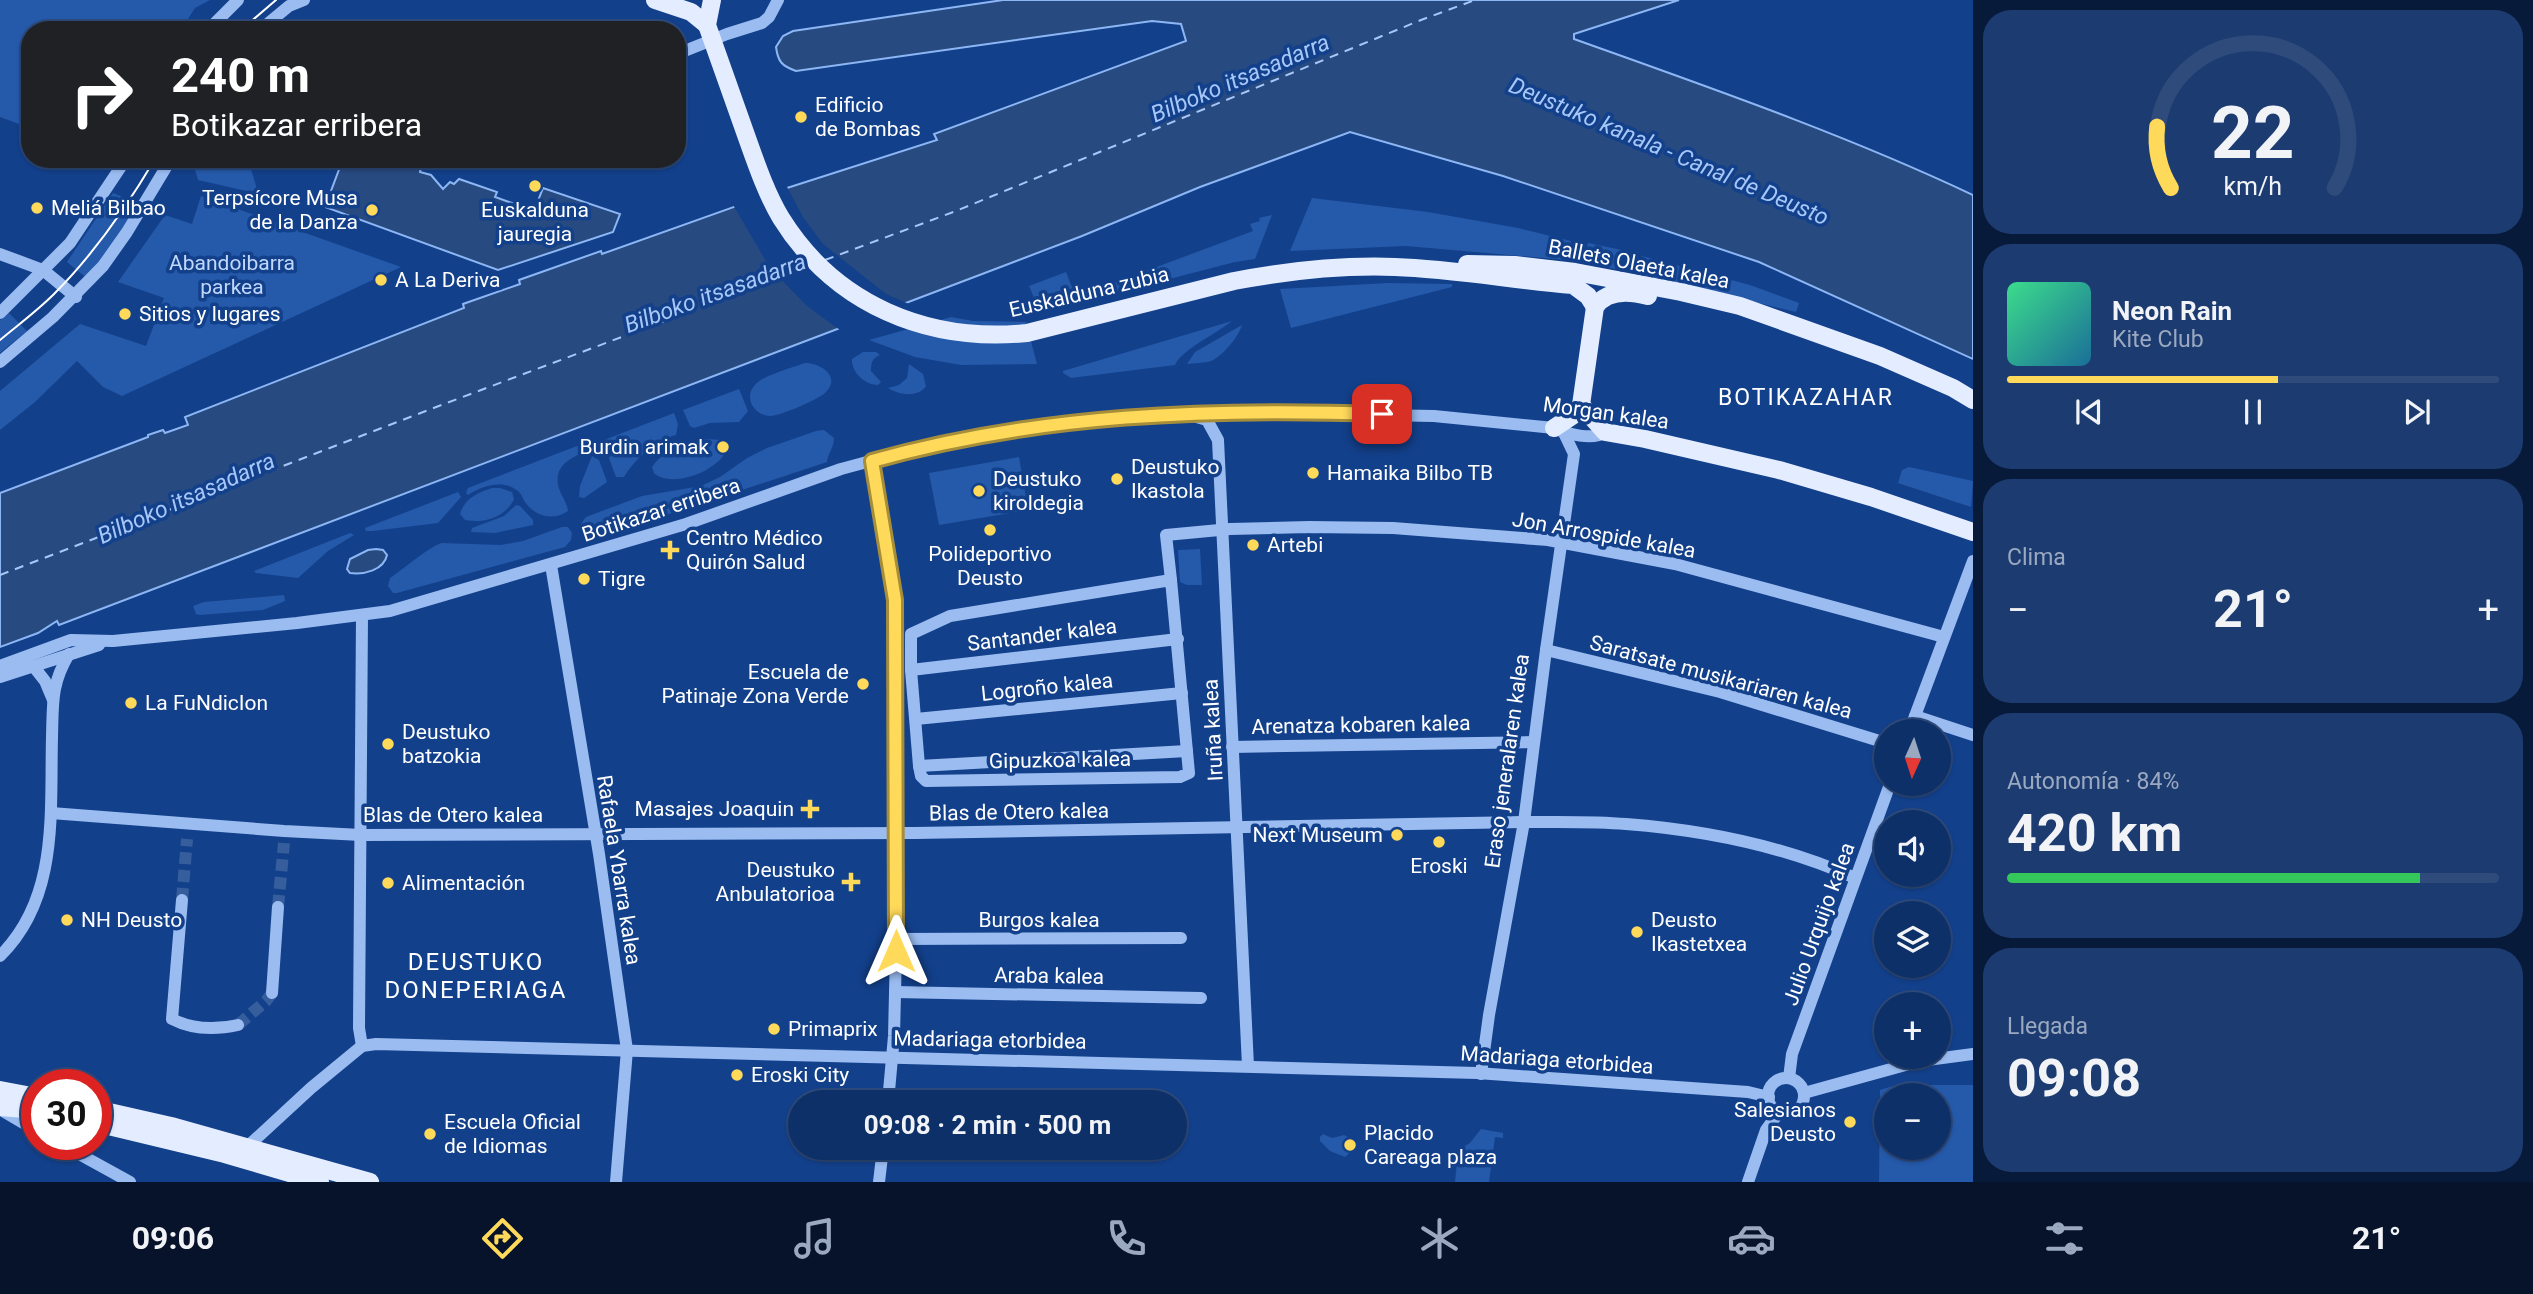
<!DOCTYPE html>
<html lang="es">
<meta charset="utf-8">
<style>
:root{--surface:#0e3068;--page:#1c3c71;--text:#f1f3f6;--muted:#9ba9c0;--line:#2e4b7c;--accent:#ffd95a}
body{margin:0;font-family:Roboto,sans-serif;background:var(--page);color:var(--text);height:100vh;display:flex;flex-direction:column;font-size:26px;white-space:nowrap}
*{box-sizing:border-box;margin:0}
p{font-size:23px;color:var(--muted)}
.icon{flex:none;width:38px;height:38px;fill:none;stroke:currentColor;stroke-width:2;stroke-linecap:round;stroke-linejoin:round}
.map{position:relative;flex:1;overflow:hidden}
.drawer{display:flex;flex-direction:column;gap:10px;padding:10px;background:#081a39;width:560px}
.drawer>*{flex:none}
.hud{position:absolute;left:21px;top:21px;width:665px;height:147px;border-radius:28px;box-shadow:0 2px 5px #0004,0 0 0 2px var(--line);background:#202124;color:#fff;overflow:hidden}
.needle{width:46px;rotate:183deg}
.buttons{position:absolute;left:1874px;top:719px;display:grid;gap:14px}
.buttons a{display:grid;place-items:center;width:77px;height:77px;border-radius:50%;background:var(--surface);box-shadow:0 2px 5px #0004,0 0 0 2px var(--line);font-size:35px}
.speed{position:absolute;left:21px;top:1069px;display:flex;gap:14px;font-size:35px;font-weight:700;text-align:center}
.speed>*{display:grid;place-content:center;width:91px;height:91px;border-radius:50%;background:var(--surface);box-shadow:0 2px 5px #0004,0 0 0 2px var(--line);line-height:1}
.speed .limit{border:10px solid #d22;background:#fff;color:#111}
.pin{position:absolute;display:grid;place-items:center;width:60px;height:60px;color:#fff;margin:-30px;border-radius:14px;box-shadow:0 4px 10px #0006}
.me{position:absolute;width:77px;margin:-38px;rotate:0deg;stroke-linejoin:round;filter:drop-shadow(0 0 5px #0008)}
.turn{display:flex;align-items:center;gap:24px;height:147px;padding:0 35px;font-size:32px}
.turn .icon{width:91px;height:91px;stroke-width:2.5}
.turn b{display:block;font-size:49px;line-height:60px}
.big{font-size:52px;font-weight:700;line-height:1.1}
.drawer .widget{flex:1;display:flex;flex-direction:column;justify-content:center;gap:10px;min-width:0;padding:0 24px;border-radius:28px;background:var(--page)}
.drawer .dial{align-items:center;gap:0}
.dial svg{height:182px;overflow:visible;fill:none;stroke:var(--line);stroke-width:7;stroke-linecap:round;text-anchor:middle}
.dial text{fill:var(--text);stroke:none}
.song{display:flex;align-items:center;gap:21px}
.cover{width:84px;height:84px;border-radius:10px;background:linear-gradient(135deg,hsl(150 70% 55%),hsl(200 70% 35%))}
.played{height:7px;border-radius:4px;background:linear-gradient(90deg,var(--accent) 55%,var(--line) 55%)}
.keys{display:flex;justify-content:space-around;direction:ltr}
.heat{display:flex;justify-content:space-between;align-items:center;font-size:38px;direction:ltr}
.charge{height:10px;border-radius:5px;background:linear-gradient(90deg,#34c759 84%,var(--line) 0)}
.trip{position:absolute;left:788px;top:1090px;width:399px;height:70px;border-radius:35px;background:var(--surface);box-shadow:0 2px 5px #0004,0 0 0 2px var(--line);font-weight:700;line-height:70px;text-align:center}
.tab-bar{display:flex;height:112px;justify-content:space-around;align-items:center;background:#06132a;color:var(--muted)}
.tab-bar .icon{width:49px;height:49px}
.tab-bar .current{color:var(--accent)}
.tab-bar b{font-size:32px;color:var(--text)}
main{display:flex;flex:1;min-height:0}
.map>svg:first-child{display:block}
</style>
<main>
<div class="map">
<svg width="1973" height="1182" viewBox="0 0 1973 1182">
<rect width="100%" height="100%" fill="#13408b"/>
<g fill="#2559aa" fill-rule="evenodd">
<path d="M0,0H210L195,8L181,30H30V128L0,117Z"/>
<path d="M199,159H248L257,189L255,193L198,180L194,166Z"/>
<path d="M113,193L138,203C127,220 103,271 84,276L67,262Z"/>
<path d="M201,196L401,267L122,396L103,387L77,361L35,402L0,430V391L80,324L146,346L164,298L118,282L165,215L192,224Z"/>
<path d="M1312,198L1428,212L1518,228L1571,241L1567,260L1406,246L1290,251Z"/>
<path d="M1272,215L1255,259L1235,262L1057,308L1060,303L1253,231L1250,224L1260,221L1259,218Z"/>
<path d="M1588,243L1622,250L1615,269L1583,262Z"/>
<path d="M1642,256L1750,285L1799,303L1796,312L1642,275L1638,272Z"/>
<path d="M1066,272L1073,290L1037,305L1029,286Z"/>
<path d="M1388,283L1452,284V287L1291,328L1280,289Z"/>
<path d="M9,313L27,331L0,353V320Z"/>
<path d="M951,317L973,321L1026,322L1037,364L961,365L915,357L869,340Z"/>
<path d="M1232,321C1216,334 1181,350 1175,365L1071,378L1063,373V371Z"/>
<path d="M1242,325C1239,336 1223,356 1211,361C1204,363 1194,363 1187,364L1195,352Z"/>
<path d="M863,352H876L880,355C872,358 871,363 871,371L881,382L878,385C865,385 851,372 852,359Z"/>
<path d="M805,363C821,363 842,377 825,393C817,400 780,416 770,416C763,416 755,411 752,405C749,398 749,391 755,385C763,375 792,368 805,363Z"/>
<path d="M909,364L923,374L926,386C918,398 899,395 888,388L899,385L907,378Z"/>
<path d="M739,389L748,411L739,422L710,423L694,428L690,426L683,410Z"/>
<path d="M674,413L678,424L676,435C656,440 634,460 624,477H616L604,445V440Z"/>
<path d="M824,430L834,438C834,448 828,453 827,462L596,538L584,536L580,525L586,517L642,496L701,486L720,477L747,458L767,448L816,431Z"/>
<path d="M706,439L723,440L728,444C726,469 672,490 654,473L652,467C663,450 687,442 706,439Z"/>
<path d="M590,441L594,443V447C578,456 554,461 558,485C560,494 567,502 568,511C553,521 536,517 525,502C522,497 521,492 515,489C501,480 482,486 468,495L466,493L468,488Z"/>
<path d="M592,456L599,460L607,482L584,498L579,497L580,486Z"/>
<path d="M1019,457L1028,510L939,525L929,473Z"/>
<path d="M1909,467L1973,481L1971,507L1898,483L1902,470Z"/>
<path d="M492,488H500L512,492L514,499C506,517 484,524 465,520L460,514C465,498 477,493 492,488Z"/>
<path d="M458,492L461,497L438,523L373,531H366L365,528Z"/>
<path d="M516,505L520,506L533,520V525L495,533L471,532L472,528L504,516Z"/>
<path d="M562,527H568L572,533L571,540L565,547L397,593H393L388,586L390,578C404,569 428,547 442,543L501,545L523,541Z"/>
<path d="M350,533L354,535L328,551L298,578L256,573L254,571Z"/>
<path d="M1200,549L1202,585H1187L1180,582L1178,550Z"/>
<path d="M284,595L285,601L263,610L200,615L196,614L193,606L204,602Z"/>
<path d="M1896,1085H1973V1182H1879L1880,1090ZM1886,1096H1939V1148H1886Z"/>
<path d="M1481,1129L1503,1133V1138L1495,1137L1489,1182H1455L1457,1163L1453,1162L1455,1152L1470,1143Z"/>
<path d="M1323,1134L1332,1138L1344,1135C1351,1138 1354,1141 1353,1150L1345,1157L1330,1151L1320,1141V1137Z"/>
</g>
<g fill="#274a81" stroke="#8cb6f4" stroke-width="2">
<path d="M1003,0H1679L1574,34V39C1708,87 1844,134 1973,195V359L1759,262L1503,176L1350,132L1200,187L1082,236L59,625L57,621L38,633L0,647V493L148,437V435L163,430L165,433L188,425L185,417L464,308L463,304L520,284L519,280L601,251L602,254L787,188L937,140L934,134L1186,41L1181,24L1152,21L796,71C782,66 778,62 776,47L783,36L793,31Z"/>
<path d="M343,159H399L421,167L420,172L431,175L443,189L450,182L454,184L459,179L497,192L495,197L534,211L543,188L620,214L613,232L498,270L325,207Z"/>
<path d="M376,549L383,550L387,555C384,570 364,575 350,573L347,569L350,559L368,550Z"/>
</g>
<path fill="#13408b" d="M786,185L803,217L823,244L886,294L909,304L840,330L807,306L770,268L732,203Z"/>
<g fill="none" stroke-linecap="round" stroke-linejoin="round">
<g stroke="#a6c7f8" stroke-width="2" stroke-dasharray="9 7" stroke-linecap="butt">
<path d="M825,260L956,211L1421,20L1475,0"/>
<path d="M0,575L444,404L810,266"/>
</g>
<g stroke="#365d9c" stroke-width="12" stroke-dasharray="12 6" stroke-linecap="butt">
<path d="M182,900L187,839"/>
<path d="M278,907L284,843"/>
<path d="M238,1025L266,1001L272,993"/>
</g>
<g stroke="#9abcf1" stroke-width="12">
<path d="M208,30L238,0"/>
<path d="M260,30L289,6L304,0"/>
<path d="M677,54L727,34L762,23L769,17L778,0"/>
<path d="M0,254L43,270L76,297"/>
<path d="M0,313L70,243L126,159"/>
<path d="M0,362L53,317L103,266L127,232L171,159"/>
<path d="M1193,416L1207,420L1218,440L1248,1066"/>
<path d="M872,461L895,599L896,951L894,1036L888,1102"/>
<path d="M551,565L599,854L627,1050L616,1182"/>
<path d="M1171,580L1189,773L1180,777L926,781L921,776L919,766L911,670V634L950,616Z"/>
<path d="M1171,580L1166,535L1230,529L1309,527L1393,528L1548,540L1675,564L1944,637"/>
<path d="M1546,650L1720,692L1886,743"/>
<path d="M0,666L71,640L113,641L297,623L390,611L686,524L841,469L919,448L1011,432L1129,416L1220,412L1434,416L1554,428C1567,434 1593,441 1605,432"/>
<path d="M28,666L34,667L45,681L53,700"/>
<path d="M911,670L1178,639"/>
<path d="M0,677L99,645"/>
<path d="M1915,716L1973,735"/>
<path d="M916,719L1182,693"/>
<path d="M1909,732L1973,561"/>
<path d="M1232,747L1534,742"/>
<path d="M919,766L1187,751"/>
<path d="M51,813L284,831L361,835L915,833L1524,822C1558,822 1593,821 1626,824C1703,830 1784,846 1855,878"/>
<path d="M182,900L172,1019C193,1030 215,1030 238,1025"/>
<path d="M896,939L1181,938"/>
<path d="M0,956C59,898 50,814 52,737C53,703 51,684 69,654"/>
<path d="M895,992L1201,998"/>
<path d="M272,993L278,907"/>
<path d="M362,1046L359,1028L362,616"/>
<path d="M1481,1074L1489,1015L1524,822L1546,650L1574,454L1564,433"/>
<path d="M1789,1078L1792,1054L1890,784"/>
<circle cx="1786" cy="1096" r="18"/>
<path d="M1804,1093L1920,1061L1973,1054"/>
<path d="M3,1111L37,1131"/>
<path d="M61,1144L130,1182"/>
<path d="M247,1147L311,1088L362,1046L376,1044L1477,1073L1748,1092L1769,1097"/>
<path d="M879,1182L883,1148"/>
<path d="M1748,1182L1766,1130L1779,1112"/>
</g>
<g stroke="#e4edff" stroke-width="18">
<path d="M655,0L691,12L707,25"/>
<path d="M712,0L707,25C720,62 733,99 746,135C756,163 766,193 781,218C835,305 928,343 1027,333L1234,281C1287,271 1342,265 1395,267C1454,269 1513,280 1573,285L1588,296L1595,307"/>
<path d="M1467,264L1515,265L1575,272L1681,292L1740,306L1880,356L1953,388L1973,400"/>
<path d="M1581,405L1605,432L1645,439L1779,470L1871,497L1973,532"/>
<path d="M1554,428L1572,416L1581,405L1595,307C1607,289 1629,291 1648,296"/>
<path d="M0,1090L37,1097"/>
<path d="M0,1107L37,1110"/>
<path d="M96,1109L171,1126L370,1182"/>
<path d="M96,1123L225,1154L320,1182"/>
</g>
<g stroke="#fff" stroke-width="2">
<path d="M241,30L276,0"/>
<path d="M0,340C18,325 37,311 54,294C94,254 126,208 155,159"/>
</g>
</g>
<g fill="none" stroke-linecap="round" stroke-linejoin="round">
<g stroke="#a68d3a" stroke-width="18">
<path id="route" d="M896,951L895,600L872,461C1039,414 1210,408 1382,414"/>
</g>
<use href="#route" stroke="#ffd95a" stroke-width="12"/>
</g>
<g fill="#ffd95a" stroke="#13408b" stroke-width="2.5">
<circle cx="801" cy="117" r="7"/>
<circle cx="535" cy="186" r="7"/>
<circle cx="37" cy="208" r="7"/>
<circle cx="372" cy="210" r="7"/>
<circle cx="381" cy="280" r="7"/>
<circle cx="125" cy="314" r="7"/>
<circle cx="723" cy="447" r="7"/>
<circle cx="1313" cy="473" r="7"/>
<circle cx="1117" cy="479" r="7"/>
<circle cx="979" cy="491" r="7"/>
<circle cx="990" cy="530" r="7"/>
<circle cx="1253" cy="545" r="7"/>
<path d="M666.5 539.5h7v7h7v7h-7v7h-7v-7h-7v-7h7z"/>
<circle cx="584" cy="579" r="7"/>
<circle cx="863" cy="684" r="7"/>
<circle cx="131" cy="703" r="7"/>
<circle cx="388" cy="744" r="7"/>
<path d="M806.5 798.5h7v7h7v7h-7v7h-7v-7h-7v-7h7z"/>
<circle cx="1397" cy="835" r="7"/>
<circle cx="1439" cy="842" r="7"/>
<path d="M847.5 871.5h7v7h7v7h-7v7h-7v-7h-7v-7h7z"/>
<circle cx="388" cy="883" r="7"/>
<circle cx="67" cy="920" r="7"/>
<circle cx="1637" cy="932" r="7"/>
<circle cx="774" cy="1029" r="7"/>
<circle cx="737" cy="1075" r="7"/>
<circle cx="1850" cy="1122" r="7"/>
<circle cx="430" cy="1134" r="7"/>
<circle cx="1350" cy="1145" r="7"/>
</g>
<g text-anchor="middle" stroke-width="7" stroke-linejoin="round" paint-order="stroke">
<g font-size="21" fill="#fff" stroke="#13408b" text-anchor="start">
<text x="815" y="112">Edificio<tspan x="815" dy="24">de Bombas</tspan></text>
<text x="358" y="205" text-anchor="end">Terpsícore Musa<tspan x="358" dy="24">de la Danza</tspan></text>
<text x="51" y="215">Meliá Bilbao</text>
<text x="535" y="217" text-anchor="middle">Euskalduna<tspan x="535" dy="24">jauregia</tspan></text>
<text x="395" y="287">A La Deriva</text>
<text x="139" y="321">Sitios y lugares</text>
<text x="709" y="454" text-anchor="end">Burdin arimak</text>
<text x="1131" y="474">Deustuko<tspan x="1131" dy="24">Ikastola</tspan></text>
<text x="1327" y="480">Hamaika Bilbo TB</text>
<text x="993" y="486">Deustuko<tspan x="993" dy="24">kiroldegia</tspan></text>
<text x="686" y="545">Centro Médico<tspan x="686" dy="24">Quirón Salud</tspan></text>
<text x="1267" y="552">Artebi</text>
<text x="990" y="561" text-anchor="middle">Polideportivo<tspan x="990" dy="24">Deusto</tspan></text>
<text x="598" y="586">Tigre</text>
<text x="849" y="679" text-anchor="end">Escuela de<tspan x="849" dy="24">Patinaje Zona Verde</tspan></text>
<text x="145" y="710">La FuNdicIon</text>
<text x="402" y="739">Deustuko<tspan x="402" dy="24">batzokia</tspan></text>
<text x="794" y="816" text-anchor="end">Masajes Joaquin</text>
<text x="1383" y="842" text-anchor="end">Next Museum</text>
<text x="1439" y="873" text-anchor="middle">Eroski</text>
<text x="835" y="877" text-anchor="end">Deustuko<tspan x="835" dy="24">Anbulatorioa</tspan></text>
<text x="402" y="890">Alimentación</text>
<text x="81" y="927">NH Deusto</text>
<text x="1651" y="927">Deusto<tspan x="1651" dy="24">Ikastetxea</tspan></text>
<text x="788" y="1036">Primaprix</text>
<text x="751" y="1082">Eroski City</text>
<text x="1836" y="1117" text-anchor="end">Salesianos<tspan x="1836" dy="24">Deusto</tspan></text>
<text x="444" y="1129">Escuela Oficial<tspan x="444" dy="24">de Idiomas</tspan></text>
<text x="1364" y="1140">Placido<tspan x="1364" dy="24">Careaga plaza</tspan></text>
</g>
<g font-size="21" fill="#c1d8fc" stroke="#13408b">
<text x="232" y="270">Abandoibarra<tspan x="232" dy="24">parkea</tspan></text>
</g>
<g font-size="21" fill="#fff" stroke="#13408b">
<text transform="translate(1639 264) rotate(11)" y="7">Ballets Olaeta kalea</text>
<text transform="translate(1089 292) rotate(-13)" y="7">Euskalduna zubia</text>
<text transform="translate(1606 413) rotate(8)" y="7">Morgan kalea</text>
<text transform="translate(661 510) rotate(-18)" y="7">Botikazar erribera</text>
<text transform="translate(1604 535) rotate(10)" y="7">Jon Arrospide kalea</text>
<text transform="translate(1042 635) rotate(-7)" y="7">Santander kalea</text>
<text transform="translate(1721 677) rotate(15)" y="7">Saratsate musikariaren kalea</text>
<text transform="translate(1047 687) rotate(-6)" y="7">Logroño kalea</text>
<text transform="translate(1361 725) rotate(-1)" y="7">Arenatza kobaren kalea</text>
<text transform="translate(1213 730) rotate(-93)" y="7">Iruña kalea</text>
<text transform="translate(1060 760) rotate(-1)" y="7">Gipuzkoa kalea</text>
<text transform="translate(1507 761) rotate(-82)" y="7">Eraso jeneralaren kalea</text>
<text transform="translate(1019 812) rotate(-1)" y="7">Blas de Otero kalea</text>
<text x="453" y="822">Blas de Otero kalea</text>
<text transform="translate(619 870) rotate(81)" y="7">Rafaela Ybarra kalea</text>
<text x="1039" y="927">Burgos kalea</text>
<text transform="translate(1819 924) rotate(-70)" y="7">Julio Urquijo kalea</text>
<text transform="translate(1049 976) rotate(1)" y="7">Araba kalea</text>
<text transform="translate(990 1040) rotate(1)" y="7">Madariaga etorbidea</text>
<text transform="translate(1557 1060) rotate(4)" y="7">Madariaga etorbidea</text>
</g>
<g font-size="23" font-style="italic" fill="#a6c7f8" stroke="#13408b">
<text transform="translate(1240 78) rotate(-23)" y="8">Bilboko itsasadarra</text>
<text transform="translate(1669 151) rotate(23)" y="8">Deustuko kanala - Canal de Deusto</text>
<text transform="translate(715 293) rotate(-20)" y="8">Bilboko itsasadarra</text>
<text transform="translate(186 498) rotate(-24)" y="8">Bilboko itsasadarra</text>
</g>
<g font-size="23" letter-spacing="2" fill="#fff" stroke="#13408b">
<text x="1806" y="405">BOTIKAZAHAR</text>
</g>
<g font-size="24" letter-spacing="2" fill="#fff" stroke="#13408b">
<text x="476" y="970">DEUSTUKO<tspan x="476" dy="28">DONEPERIAGA</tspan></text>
</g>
</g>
</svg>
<div class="buttons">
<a><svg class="needle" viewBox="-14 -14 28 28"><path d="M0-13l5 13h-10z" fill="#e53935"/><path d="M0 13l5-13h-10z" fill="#9ba9c0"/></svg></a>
<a><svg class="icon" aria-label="sound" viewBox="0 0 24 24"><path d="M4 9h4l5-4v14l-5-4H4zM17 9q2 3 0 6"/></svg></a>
<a><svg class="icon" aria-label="layers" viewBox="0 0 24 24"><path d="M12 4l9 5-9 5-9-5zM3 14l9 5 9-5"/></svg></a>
<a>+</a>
<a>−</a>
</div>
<div class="speed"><div class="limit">30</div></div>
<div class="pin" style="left:1382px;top:414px;background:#d93025"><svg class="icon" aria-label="arrive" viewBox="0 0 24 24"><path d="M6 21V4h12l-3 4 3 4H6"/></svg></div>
<svg class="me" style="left:896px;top:951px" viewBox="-20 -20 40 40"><path d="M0-17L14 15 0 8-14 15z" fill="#ffd95a" stroke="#fff" stroke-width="4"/></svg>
<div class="trip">09:08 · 2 min · 500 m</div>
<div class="hud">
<div class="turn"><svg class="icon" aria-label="right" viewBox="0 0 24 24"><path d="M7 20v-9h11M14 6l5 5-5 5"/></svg><div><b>240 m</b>Botikazar erribera</div></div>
</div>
</div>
<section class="drawer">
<div class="widget dial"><svg viewBox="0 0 100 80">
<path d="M14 69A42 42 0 1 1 86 69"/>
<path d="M14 69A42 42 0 0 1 8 42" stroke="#ffd95a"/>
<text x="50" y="56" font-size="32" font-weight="700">22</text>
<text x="50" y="72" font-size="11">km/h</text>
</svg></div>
<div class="widget">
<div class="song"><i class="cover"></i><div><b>Neon Rain</b><p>Kite Club</p></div></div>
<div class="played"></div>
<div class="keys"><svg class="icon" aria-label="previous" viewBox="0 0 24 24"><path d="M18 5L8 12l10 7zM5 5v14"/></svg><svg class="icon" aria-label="pause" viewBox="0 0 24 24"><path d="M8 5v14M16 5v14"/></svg><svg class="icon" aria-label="next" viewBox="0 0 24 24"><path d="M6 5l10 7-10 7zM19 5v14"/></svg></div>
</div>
<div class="widget"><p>Clima</p>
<div class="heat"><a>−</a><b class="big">21°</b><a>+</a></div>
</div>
<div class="widget"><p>Autonomía · 84%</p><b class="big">420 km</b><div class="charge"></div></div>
<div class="widget"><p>Llegada</p><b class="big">09:08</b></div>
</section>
</main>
<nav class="tab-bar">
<b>09:06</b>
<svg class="icon current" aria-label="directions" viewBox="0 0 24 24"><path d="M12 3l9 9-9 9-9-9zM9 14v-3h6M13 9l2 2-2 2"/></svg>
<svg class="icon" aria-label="music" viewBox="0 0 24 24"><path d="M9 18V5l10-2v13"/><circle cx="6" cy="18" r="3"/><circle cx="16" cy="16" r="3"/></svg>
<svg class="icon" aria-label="phone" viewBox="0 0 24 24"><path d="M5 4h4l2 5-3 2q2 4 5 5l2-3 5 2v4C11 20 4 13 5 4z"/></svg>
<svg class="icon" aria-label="climate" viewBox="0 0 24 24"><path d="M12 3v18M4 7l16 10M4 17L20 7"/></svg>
<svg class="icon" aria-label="car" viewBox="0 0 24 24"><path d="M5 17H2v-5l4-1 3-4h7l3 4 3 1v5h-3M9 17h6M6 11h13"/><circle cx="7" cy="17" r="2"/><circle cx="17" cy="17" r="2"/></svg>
<svg class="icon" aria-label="filters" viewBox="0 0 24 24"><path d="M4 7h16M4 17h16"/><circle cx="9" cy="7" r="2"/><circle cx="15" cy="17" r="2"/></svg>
<b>21°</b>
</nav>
